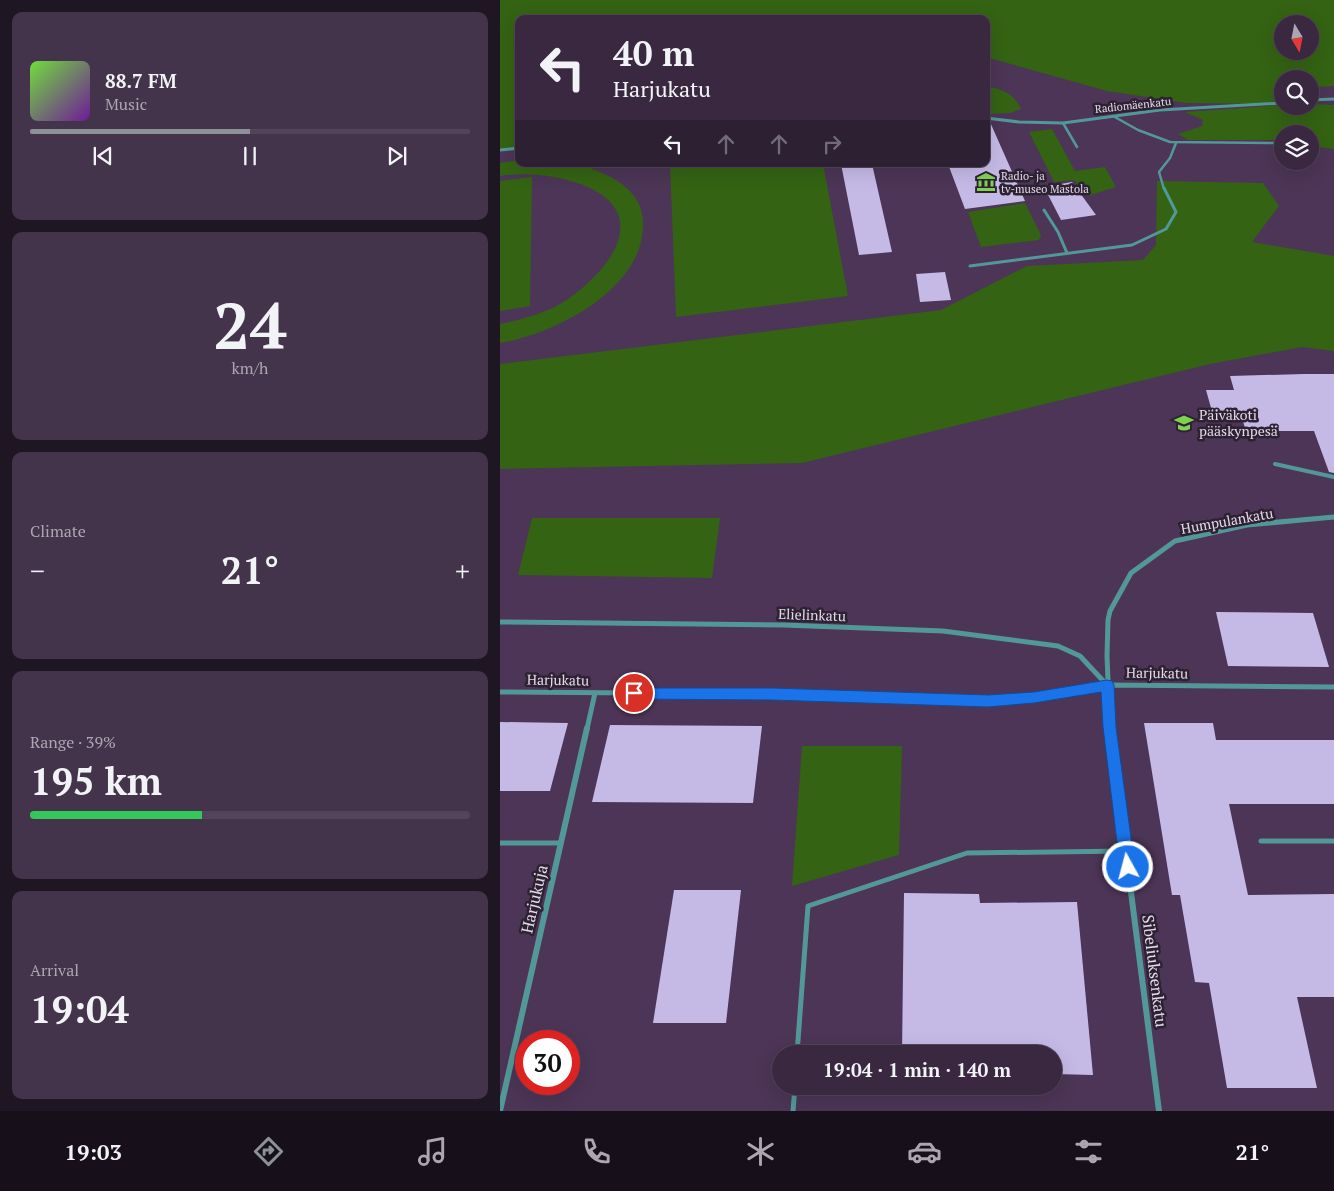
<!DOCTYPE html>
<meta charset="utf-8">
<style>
:root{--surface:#392840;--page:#44344b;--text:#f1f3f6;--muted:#aba6b1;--line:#534459;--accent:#8c9099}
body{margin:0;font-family:"PT Serif",serif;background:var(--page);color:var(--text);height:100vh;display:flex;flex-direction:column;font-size:19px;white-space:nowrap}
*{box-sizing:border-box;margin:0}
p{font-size:16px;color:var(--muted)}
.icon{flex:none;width:28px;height:28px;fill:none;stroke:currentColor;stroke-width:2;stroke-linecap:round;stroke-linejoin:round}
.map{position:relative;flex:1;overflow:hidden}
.drawer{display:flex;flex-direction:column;gap:12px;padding:12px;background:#1f1623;width:500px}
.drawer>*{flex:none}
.hud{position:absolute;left:15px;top:15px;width:475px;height:152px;border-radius:10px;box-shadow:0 5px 20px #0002,0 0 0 1px var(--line);background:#392840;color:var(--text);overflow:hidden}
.needle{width:32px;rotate:170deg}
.controls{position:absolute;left:774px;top:15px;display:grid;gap:10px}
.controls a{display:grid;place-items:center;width:45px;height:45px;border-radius:50%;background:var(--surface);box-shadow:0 5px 20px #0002,0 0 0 1px var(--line);font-size:25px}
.speed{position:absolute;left:15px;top:1030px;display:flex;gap:10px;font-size:25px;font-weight:700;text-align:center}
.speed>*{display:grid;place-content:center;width:65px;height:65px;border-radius:50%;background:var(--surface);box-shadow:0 5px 20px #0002,0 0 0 1px var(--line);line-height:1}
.speed .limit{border:8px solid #d22;background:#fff;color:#111}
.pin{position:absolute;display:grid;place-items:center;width:42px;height:42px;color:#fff;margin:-21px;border:2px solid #fff;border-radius:50%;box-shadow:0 1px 5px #0007}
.me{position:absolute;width:55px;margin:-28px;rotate:353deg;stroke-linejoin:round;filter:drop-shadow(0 0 4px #0008)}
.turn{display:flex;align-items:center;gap:18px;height:105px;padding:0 15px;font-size:22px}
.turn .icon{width:65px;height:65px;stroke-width:2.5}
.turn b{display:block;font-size:35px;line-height:42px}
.lanes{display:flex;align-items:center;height:48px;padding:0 15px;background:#0003;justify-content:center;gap:25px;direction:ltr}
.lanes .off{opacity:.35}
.big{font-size:38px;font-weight:700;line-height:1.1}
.drawer .widget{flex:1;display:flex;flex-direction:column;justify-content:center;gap:8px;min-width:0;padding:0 18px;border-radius:10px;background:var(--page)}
.drawer .dial{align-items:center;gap:0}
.dial b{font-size:65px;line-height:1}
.song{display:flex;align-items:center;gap:15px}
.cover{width:60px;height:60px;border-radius:8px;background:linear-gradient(135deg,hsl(100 70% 55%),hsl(280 70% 35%))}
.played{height:5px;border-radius:2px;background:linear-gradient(90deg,var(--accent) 50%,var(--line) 50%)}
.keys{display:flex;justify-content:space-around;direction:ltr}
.heat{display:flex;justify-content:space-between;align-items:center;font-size:28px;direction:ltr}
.charge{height:8px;border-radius:4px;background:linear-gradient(90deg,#34c759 39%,var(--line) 0)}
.trip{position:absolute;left:272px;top:1045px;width:290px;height:50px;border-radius:25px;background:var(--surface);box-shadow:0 5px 20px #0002,0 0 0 1px var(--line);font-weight:700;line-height:50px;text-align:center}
.tab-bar{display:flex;height:80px;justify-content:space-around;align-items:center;background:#17101a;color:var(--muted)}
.tab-bar .icon{width:35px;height:35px}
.tab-bar .selected{color:var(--accent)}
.tab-bar b{font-size:22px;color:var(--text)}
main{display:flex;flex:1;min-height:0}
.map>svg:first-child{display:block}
</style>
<main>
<section class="drawer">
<div class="widget">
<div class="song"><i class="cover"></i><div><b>88.7 FM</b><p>Music</p></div></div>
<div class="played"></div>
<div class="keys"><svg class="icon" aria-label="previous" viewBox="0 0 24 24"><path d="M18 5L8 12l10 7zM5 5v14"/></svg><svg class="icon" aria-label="pause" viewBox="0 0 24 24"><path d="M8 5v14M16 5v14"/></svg><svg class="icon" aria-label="next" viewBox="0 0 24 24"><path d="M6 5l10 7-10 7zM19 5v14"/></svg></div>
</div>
<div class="widget dial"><b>24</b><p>km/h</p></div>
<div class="widget"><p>Climate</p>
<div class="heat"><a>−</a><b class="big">21°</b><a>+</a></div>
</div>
<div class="widget"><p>Range · 39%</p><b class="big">195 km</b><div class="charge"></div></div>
<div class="widget"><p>Arrival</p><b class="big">19:04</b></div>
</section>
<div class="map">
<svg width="834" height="1111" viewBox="0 0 834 1111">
<rect width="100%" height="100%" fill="#4c3556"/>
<g fill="#346313" fill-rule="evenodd">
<path d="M0,0H834V86L815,87L810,90V79H782V104L687,103L607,91L486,57V19H19V147L0,149ZM782,24H810V51H782Z"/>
<path d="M486,86C502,89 514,93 521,109L510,113L486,114Z"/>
<path d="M810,104L834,105V149L810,146V134H782V140H688L678,134L702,126L703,120L685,112L782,105L810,106Z"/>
<path d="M552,129L575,171L605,167L616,187L587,196L574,180L554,182L529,132Z"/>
<path d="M19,160V164H92V169C117,178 143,193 143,223C145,288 56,334 0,343V324C23,319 48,313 68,299C111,269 153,213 83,185C56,175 28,172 0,176V163Z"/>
<path d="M170,164H323L348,296L176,317Z"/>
<path d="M32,177L30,306L0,311V181Z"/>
<path d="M657,181L763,183L779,206L752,242L834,256V351L802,347L710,364L302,463L0,469V364L441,310L527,266L643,260L656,245Z"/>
<path d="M525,203L541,235L539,240L481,247L468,212Z"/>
<path d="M32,518H220L212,578L18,575Z"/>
<path d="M302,746H402L399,855L292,886Z"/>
</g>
<g fill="#c5bae6">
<path d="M486,121L490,122L525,201L465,209L448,164H486Z"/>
<path d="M341,164H372L392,252L359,255Z"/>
<path d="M572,182L596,215L561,220L544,187Z"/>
<path d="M445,272L451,300L420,302L416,274Z"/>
<path d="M804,374H834V473L829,472L814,431H746L741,415H713L706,390H734L730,376Z"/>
<path d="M716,612L813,613L829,667L728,666Z"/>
<path d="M0,722L68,723L50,791H0Z"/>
<path d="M644,723H713L716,740H834V804H729L748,895L834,894V997H797L817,1088H727L709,983L695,982L680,895H672Z"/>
<path d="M110,725L262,726L253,803L92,802Z"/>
<path d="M174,890H241L226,1023H153Z"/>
<path d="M404,893L479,894L480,903L577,902L593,1075L554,1074V1054H402Z"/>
</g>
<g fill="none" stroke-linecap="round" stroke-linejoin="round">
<g stroke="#539898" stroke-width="2.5">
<path d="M613,116L638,130L670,142L782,143"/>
<path d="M563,123L577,147"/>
<path d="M664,189L659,172L670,158L676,143"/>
</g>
<g stroke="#539898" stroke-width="3">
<path d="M544,210L558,232L567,253"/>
<path d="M470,266L632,245L666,229L676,212L664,188"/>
</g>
<path stroke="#539898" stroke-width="4" d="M775,464L834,477"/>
<g stroke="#539898" stroke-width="5">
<path d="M761,841H834"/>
<path d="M0,843H61"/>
<path d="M297,1054L308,906L467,853L626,851"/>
<path d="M293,1111L295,1086"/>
</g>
<g stroke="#539898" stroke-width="3">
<path d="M810,100L834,99"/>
<path d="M486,118L519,122L563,123L660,110L782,103"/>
<path d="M0,150L19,148"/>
</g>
<g stroke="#539898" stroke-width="5">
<path d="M0,622L284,625L443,631L558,646L580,656L607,685"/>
<path d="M0,692L272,694L488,701L534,698L607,685L834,687"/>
<path d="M87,729L95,693"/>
<path d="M610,729L607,656L608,620L610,611L631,573L675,541L747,525L834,517"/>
</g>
<g stroke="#539898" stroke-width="6">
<path d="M610,728L659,1111"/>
<path d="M0,1111L87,728"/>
</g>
</g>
<path fill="#1a73e8" stroke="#114b97" d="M607,680L612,681L614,685L616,727L635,867L633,872L628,874L622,872L620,867L603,727L601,692L534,703L488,707L272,700L134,699L130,698L128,693L130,689L134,688H272L488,695L534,692Z"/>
<defs>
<g id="museum-bare" transform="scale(1.5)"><path d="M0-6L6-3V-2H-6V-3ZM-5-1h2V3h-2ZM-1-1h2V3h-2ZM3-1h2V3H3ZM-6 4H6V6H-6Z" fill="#80d051" stroke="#2c2231" stroke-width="2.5" paint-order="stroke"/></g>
<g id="school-bare" transform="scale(1.5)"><path d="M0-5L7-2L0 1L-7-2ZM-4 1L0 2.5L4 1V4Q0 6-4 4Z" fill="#80d051" stroke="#2c2231" stroke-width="2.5" paint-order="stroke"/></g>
</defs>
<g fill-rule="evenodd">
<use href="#museum-bare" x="486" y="182"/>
<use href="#school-bare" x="684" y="423"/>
</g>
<g text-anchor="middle" stroke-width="5" stroke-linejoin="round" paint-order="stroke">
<g font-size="11" fill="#e6d8ec" stroke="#2c2231">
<text transform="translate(633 105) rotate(-6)" y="4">Radiomäenkatu</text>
</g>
<g font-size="11" fill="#e6d8ec" stroke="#2c2231" text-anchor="start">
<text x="501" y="180">Radio- ja<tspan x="501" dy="13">tv-museo Mastola</tspan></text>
</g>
<g font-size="14" fill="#e6d8ec" stroke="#2c2231" text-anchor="start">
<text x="699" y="420">Päiväkoti<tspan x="699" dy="16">pääskynpesä</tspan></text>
</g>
<g font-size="14" fill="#e6d8ec" stroke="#2c2231">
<text transform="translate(727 521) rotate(-10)" y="5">Humpulankatu</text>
<text transform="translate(312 615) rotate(2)" y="5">Elielinkatu</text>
<text transform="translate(657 673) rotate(1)" y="5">Harjukatu</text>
<text transform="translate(58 680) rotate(1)" y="5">Harjukatu</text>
</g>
<g font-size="16" fill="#e6d8ec" stroke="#2c2231">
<text transform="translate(34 899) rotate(-77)" y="6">Harjukuja</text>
<text transform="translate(655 971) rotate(83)" y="6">Sibeliuksenkatu</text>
</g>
</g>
</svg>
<div class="controls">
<a><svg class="needle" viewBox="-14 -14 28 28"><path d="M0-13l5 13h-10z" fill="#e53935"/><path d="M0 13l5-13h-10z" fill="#aba6b1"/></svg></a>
<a><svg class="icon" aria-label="search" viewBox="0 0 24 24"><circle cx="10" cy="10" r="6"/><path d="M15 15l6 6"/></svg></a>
<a><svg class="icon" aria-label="layers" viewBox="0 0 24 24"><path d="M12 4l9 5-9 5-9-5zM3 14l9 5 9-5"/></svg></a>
</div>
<div class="speed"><div class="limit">30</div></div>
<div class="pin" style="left:134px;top:693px;background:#d93025"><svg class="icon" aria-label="arrive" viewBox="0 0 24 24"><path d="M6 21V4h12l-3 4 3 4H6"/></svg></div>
<svg class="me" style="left:628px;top:867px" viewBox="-20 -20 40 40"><circle r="17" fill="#1a73e8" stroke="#fff" stroke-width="3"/><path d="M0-11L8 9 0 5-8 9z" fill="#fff"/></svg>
<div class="trip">19:04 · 1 min · 140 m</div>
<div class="hud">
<div class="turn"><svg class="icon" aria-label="left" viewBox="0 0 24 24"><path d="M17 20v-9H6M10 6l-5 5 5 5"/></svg><div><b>40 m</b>Harjukatu</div></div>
<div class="lanes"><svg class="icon" aria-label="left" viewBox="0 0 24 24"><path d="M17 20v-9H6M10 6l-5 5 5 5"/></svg><svg class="icon off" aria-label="ahead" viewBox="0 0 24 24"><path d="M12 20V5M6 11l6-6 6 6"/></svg><svg class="icon off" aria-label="ahead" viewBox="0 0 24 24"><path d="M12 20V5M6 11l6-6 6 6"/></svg><svg class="icon off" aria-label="right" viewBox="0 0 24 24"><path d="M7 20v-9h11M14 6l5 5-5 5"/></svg></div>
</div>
</div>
</main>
<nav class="tab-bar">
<b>19:03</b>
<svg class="icon selected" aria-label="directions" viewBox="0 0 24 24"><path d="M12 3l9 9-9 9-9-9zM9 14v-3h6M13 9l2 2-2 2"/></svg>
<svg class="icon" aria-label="music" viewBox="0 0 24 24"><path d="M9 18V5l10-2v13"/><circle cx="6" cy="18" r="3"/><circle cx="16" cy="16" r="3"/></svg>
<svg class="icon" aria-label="phone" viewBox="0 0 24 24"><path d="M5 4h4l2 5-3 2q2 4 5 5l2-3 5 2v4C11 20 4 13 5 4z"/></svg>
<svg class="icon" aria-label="climate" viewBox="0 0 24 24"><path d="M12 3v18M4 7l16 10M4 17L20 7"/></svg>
<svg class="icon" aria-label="car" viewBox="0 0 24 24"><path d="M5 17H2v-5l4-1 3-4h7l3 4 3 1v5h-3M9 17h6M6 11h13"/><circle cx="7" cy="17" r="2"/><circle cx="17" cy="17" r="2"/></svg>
<svg class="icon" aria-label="filters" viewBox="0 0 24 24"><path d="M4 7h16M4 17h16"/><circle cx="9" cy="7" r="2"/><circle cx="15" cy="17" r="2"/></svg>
<b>21°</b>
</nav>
